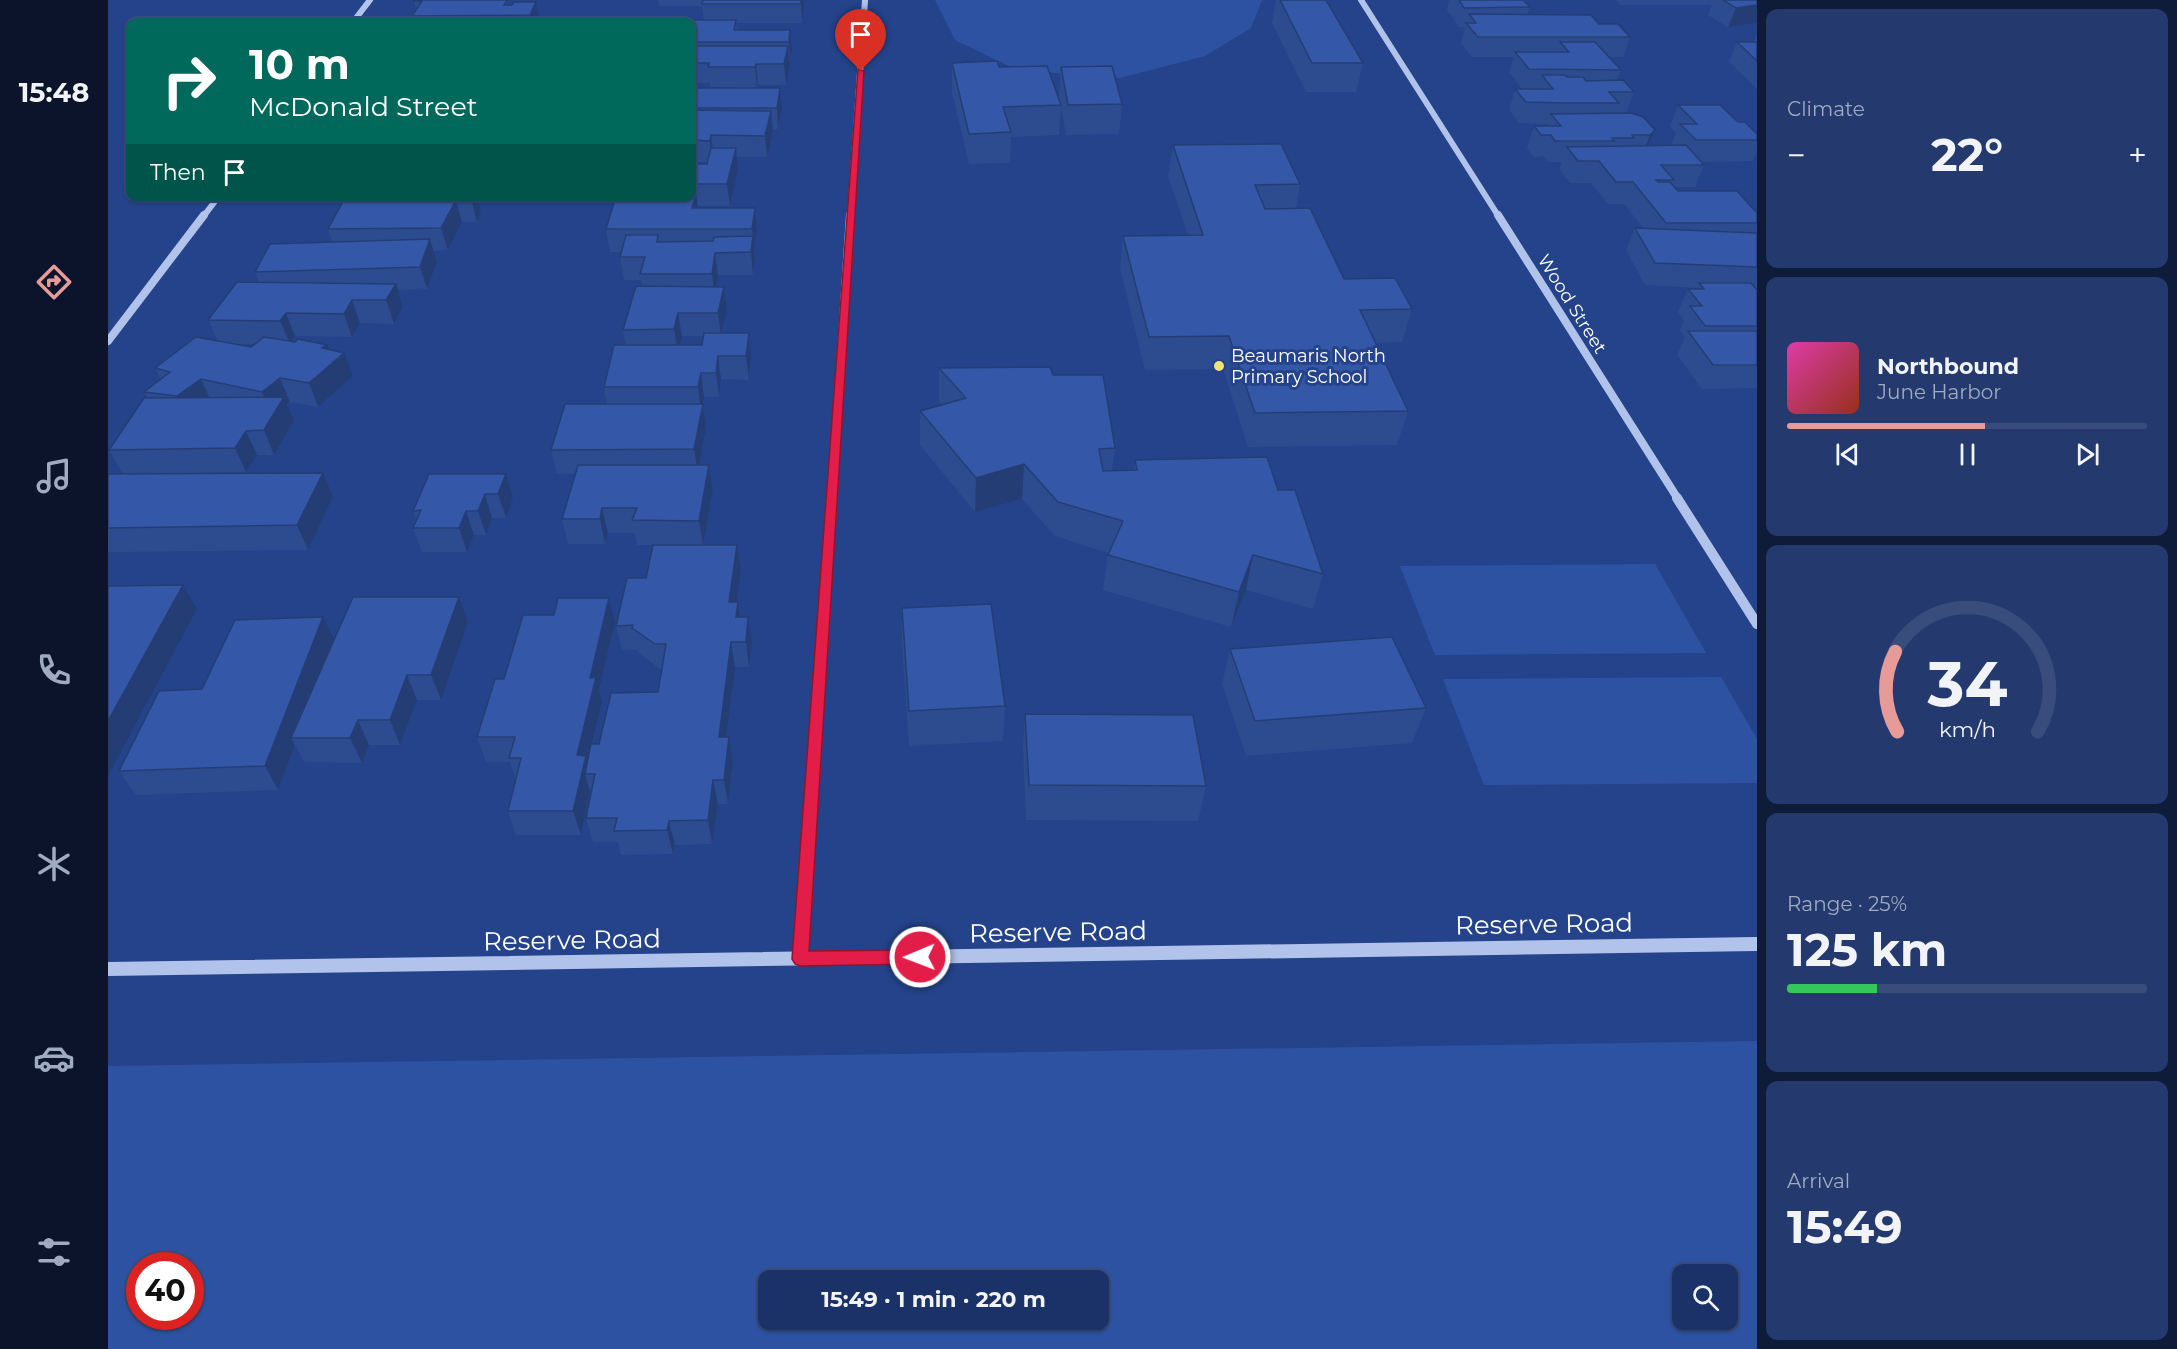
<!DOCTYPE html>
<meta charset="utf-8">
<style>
:root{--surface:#1b3268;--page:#243a6e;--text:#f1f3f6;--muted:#a0aac0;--line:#394d7c;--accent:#e69b98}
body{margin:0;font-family:Montserrat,sans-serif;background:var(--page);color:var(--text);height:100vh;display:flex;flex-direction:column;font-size:22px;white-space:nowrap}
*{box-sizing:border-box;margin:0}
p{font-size:20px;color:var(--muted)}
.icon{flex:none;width:33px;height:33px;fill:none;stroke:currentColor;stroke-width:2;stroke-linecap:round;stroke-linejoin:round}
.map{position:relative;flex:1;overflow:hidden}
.panel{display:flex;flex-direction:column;gap:9px;padding:9px;background:#0f1c39;width:420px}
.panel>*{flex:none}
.guide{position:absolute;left:18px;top:18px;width:570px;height:183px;border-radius:12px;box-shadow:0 2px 4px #0004,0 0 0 2px var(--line);background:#00695c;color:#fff;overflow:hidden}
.fabs{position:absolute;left:1564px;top:1264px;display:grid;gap:12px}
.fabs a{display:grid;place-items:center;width:66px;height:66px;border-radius:12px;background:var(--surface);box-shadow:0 2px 4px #0004,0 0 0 2px var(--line);font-size:30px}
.speed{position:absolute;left:18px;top:1252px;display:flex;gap:12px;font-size:30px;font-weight:700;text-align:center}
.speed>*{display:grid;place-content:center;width:78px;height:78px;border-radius:50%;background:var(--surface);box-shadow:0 2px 4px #0004,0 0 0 2px var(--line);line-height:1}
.speed .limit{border:9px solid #d22;background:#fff;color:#111}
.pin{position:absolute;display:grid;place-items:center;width:51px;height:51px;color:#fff;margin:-62px -26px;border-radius:50% 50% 50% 0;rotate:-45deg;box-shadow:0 0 6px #0007}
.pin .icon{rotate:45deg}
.me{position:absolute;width:66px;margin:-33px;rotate:269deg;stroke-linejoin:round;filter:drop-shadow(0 0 4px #0008)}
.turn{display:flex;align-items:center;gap:21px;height:126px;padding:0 24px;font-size:27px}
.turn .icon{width:78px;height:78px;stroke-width:2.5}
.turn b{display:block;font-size:42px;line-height:51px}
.then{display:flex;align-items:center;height:57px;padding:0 24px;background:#0003;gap:12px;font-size:22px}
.big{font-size:45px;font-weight:700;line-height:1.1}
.panel .widget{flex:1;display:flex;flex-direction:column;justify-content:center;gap:9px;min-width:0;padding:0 21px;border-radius:12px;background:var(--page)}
.panel .dial{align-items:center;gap:0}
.dial svg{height:156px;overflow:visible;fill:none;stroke:var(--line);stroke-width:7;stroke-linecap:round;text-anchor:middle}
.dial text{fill:var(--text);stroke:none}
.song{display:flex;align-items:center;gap:18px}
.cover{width:72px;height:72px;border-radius:9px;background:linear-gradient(135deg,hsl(320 70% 55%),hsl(10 70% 35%))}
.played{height:6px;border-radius:3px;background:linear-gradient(90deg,var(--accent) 55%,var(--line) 55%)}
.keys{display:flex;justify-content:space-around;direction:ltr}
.heat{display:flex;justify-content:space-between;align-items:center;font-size:33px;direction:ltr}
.charge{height:9px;border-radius:4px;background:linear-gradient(90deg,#34c759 25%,var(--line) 0)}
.trip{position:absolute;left:650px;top:1270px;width:351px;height:60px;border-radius:12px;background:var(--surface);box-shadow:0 2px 4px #0004,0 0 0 2px var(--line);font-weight:700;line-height:60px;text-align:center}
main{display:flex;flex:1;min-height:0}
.dock{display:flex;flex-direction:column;width:108px;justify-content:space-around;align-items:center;background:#0b142a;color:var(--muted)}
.dock .icon{width:42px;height:42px}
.dock .current{color:var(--accent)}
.dock b{font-size:27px;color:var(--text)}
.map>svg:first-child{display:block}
</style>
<main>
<nav class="dock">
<b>15:48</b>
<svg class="icon current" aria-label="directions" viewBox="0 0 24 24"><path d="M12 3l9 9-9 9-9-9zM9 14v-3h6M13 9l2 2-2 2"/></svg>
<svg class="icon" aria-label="music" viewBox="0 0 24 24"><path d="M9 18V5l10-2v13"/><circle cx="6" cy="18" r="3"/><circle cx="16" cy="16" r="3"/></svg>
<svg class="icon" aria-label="phone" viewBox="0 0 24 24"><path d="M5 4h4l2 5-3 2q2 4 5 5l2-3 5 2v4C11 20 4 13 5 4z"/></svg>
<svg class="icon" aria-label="climate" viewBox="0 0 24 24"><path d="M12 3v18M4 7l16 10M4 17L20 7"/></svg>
<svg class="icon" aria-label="car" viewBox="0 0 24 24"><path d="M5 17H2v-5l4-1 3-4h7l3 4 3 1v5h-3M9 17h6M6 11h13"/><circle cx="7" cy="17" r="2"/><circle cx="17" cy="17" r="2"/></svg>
<svg class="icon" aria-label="filters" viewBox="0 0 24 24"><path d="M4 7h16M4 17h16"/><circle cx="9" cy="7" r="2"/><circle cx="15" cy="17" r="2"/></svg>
</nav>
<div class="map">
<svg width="1649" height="1349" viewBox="0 0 1649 1349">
<rect width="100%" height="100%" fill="#24438a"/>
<g fill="#2e52a2" fill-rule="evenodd">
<path d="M827,0H1154L1143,28L1097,56L1012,78L909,70L847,40Z"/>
<path d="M1547,564L1598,653L1327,655L1292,566Z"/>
<path d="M1613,677L1649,739V783L1376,785L1335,679Z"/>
<path d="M1649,1041V1349H0V1066ZM32,1266H82V1317H32ZM1575,1275H1620V1320H1575ZM660,1281H990V1320H660Z"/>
</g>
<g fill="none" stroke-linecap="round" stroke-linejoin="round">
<g stroke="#b1c3ea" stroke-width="6">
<path d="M1253,0L1391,217"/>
<path d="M245,22L262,0"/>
<path d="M95,217L111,196"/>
<path d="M742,217L757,0"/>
</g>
<g stroke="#b1c3ea" stroke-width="8">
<path d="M1390,215L1570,499"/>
<path d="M0,341L96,215"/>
<path d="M723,499L742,215"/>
</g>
<g stroke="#b1c3ea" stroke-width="10">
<path d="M1569,498L1649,624"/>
<path d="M698,868L723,498"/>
</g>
<g stroke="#b1c3ea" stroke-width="14">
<path d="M692,959L698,866"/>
<path d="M0,969L1649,944"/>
</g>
</g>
<g fill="#2d4c90" fill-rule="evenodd">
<path d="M306,0H398L400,5L428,2L431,18L443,17L444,22H294L305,19L304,16L308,9Z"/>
<path d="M550,0H696V9L694,23H628L629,30H682L684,50L678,85H650L649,88L603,87L602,83H584V22L596,20L594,6H551Z"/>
<path d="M1168,0H1218L1255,63L1248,92H1198L1164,23Z"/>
<path d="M1341,0H1416L1422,7L1419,15L1491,24L1522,37L1515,57H1500L1513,70L1509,80L1526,92L1518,113H1507L1547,130L1541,146H1563L1568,133L1562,126L1570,105L1630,122L1649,134V152L1645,161L1593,162L1596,165L1587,187H1566L1570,191L1649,213V388L1594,389L1569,355L1577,337L1572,330L1576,320L1570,312L1580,289H1588L1589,288L1537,285L1518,250L1527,228H1535L1516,204H1500L1483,183H1462L1451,169L1454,162H1440L1436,156L1426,157L1419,148L1426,126H1439L1440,124L1411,123L1401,110L1407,89H1414L1401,72L1406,57H1364L1353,43L1357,27H1351L1339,10Z"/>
<path d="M1508,0H1649V23L1620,27L1600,15L1604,5H1512Z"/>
<path d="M1649,34V89L1621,62L1629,42H1648L1646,41Z"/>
<path d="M844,63L891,67L952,102L951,96L953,67L1014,104L1011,134L958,135L953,106L951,135L903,137L902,163L861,164L844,92Z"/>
<path d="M584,88H672L674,109L670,129H664L665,132L659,157H629L630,170L622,206H590L591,208H647L649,230L646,250L647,259L645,275H610L608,287H616L619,310L614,333L643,356L641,380L613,379L611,397H596L595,404L598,428L592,465H601L605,490L595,545L633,569L628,602L632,617H640L644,642L641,667H627L618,737H621L625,762L620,804H610L604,844L567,845L565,854L513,855L510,842H485L478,818L483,793L482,791L473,835H408L400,811L408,779L402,762H378L369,737L396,679L446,615L501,598L507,622L491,690L494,702L485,744H491L550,692L554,668L552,669L530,652V650H514L508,626L538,578L566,545H529L527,533H500L497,544H460L454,519L467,474H449L443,450L499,404L496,387L518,345L515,330L534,286L533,280H516L512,257L513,252H502L498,229L584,196V164H599V162H584ZM574,336H596L594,345H572Z"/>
<path d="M1065,145L1192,184L1188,208L1236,279L1304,309L1294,342L1268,343L1300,411L1289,445L1140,447L1115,369L1037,370L1012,268L1015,236L1080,235L1060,176Z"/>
<path d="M238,196H370L373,211L369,222H354L340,250L326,251L329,262L319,289L290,290L295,307L286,324L252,323L244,337L187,336L183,342L219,345L221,350L245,376L210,407L182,402L179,404L186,421L166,455H149L138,472L15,474L1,450L40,398L36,392L52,379L47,368L110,341L100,320L151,283L147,272L224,242L220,229ZM123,344H147L143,347Z"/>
<path d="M831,368L945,375L1007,448L1004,470H1026L1027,460L1170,490L1215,574L1205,609L1138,590L1123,627L995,590L1000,553L947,536L914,499L867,512L812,445V411L834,405L831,401Z"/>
<path d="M0,474L225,497L200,550L0,552Z"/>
<path d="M398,474L405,498L398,518H384L378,535H366L359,552H314L305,528L309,520L305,511Z"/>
<path d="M794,608L897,706L895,741L801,746L794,643Z"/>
<path d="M215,617L226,641L360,622L333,700H309L292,745H261L254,763L196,762L187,745L170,790L28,795L11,771L94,689Z"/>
<path d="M1122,649L1318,708L1304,743L1138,756L1114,684Z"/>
<path d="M917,714L1098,786L1090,821L918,820L915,748Z"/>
</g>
<g fill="#243e75">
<path d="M693,0H696V9L694,23L693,4Z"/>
<path d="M428,2L432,21L423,22L422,15Z"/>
<path d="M1649,5V23L1620,27L1628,8Z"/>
<path d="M682,30L684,50L682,62L681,42Z"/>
<path d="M680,46L682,66L678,85L676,64Z"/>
<path d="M648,64L650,85L649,88L647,67Z"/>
<path d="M672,88L674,109L670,129L669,108Z"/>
<path d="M663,111L665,132L659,157L657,136Z"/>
<path d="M1547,130L1538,152L1534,156L1542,135Z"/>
<path d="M603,135L606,157L604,162L602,141Z"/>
<path d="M628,148L630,170L622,206L619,184Z"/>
<path d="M588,192L591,214L587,230L584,208Z"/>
<path d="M364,196H370L373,211L369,222L363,199Z"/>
<path d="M348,200L354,222L340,250L333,228Z"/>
<path d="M647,208L649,230L646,250L647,259L645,275L643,252L645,237L644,229Z"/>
<path d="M322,239L329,262L319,289L312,267Z"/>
<path d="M607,253L610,275L607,297L604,274Z"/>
<path d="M288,284L295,307L286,324L278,300Z"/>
<path d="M616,287L619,310L613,336L610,313Z"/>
<path d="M244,300L252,323L244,337L236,314Z"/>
<path d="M178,313L187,336L182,344L172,321Z"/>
<path d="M570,313L574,336L570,353L566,329Z"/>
<path d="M641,333L643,356L641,380L638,356Z"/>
<path d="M219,345L226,361L236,353L245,376L210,407L201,383L214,348Z"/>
<path d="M610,356L613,379L611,397L608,373Z"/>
<path d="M593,373L596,397L595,404L598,428L590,474L586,449L593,411L590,387Z"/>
<path d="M172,378L182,402L179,404L186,421L166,455L156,430L165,416L154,392Z"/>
<path d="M93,379L104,403L80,420L69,396Z"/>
<path d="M138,431L149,455L138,472L127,448Z"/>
<path d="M916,464L914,499L867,512L868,478Z"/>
<path d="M601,465L605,490L595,545L591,521Z"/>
<path d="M215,473L225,497L200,550L189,525Z"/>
<path d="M398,474L405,498L398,518L390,494Z"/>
<path d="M377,494L384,518L378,535L370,511Z"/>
<path d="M494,508L500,533L497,544L492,519Z"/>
<path d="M358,511L366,535L359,552L351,528Z"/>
<path d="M629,545L633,569L625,627L621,602Z"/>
<path d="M1145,555L1138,590L1123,627L1131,592Z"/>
<path d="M75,585L89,609L0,776V721Z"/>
<path d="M351,597L360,622L333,700L323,675Z"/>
<path d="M501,598L507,622L491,690L494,702L477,775L482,791L473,835L465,811L469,755L482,678Z"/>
<path d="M630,602L633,627L628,617Z"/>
<path d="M215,617L227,641L183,738L187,745L170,790L157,766Z"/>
<path d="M640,617L644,642L641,667L638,642Z"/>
<path d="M623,642L627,667L615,762L611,737Z"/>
<path d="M299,675L309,700L292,745L282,720Z"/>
<path d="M250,720L261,745L254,763L242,738Z"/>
<path d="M621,737L625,762L620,804L616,780Z"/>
<path d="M605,780L610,804L604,844L600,820Z"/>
<path d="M561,821L567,845L565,854L559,830Z"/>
</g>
<g fill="#3458a7" stroke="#243e75" stroke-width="1.5">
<path d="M306,0H399L396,5H404L406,2H428L422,15L304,16L314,1H306Z"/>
<path d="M595,0H693V4H594Z"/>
<path d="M1172,0H1218L1255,63H1204Z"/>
<path d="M1351,0H1415L1422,7L1356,8Z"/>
<path d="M1615,0H1649V5L1628,8Z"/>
<path d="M1361,14L1483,15L1491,24H1510L1522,37H1370L1358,23H1368Z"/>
<path d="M443,17L440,22H294L296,19Z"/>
<path d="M573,20H628L626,30H682L681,42H584V22H572Z"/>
<path d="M1452,42H1487L1513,70L1421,69L1407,52H1461Z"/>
<path d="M1629,42H1649V61Z"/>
<path d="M584,46H680L676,64H648L647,67H600L601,63H584Z"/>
<path d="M889,61L891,67L939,66L953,105L895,107L903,132L861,134L844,63Z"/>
<path d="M1004,66L1014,104L960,105L953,67Z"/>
<path d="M1434,75H1457L1459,77H1475L1478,81L1515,80L1526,92H1501L1511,103H1456L1418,102L1407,89H1445Z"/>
<path d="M584,88H672L669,108H584Z"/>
<path d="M1570,105H1612L1630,122H1637L1649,134V140H1588L1572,124H1589Z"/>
<path d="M584,110L663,111L657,136L603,135L602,141L584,140Z"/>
<path d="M1524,113L1535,117L1547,130L1542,135H1524L1526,138H1504L1506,141H1447L1443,135H1433L1426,126H1453L1443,114Z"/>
<path d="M1173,144L1192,184L1147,185L1157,209L1202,208L1236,279L1287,278L1304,309L1252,310L1300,411L1147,413L1121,336L1041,337L1015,236L1095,235L1065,145Z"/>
<path d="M1578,145L1596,165H1553L1566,180H1548L1550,182H1562L1570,191H1629L1649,213V223H1558L1525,182H1508L1491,161H1470L1459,147Z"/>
<path d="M603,148H628L619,184H584V164H599Z"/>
<path d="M584,192H588L584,208H647L644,229H498L508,196H584Z"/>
<path d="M238,196H364L363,199L348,200L333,228L220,229Z"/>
<path d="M1527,228L1649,233V267L1547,263Z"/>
<path d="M518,235H550L549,242L605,241L606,237L645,236L643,252L607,253L604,274H532L537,257H512Z"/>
<path d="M322,239L312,267L147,272L162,244Z"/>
<path d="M129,282L288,284L278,300H244L236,314L178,313L172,321L100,320Z"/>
<path d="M1591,283H1643L1649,290V326H1597L1582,306H1594L1580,289H1596Z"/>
<path d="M528,286L616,287L610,313H570L566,329L515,330Z"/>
<path d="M1580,331H1649V365H1605Z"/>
<path d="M596,333H641L638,356H610L608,373H593L590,387H496L506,345H594Z"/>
<path d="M88,337L143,347L156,337L187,342L190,339L219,345L214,348L236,353L201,383L172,378L154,392L93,379L69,396L36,392L62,372L47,368Z"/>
<path d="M942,367L945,375H995L1007,448L991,449L995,471L1029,470L1027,460L1159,457L1170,490H1187L1215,574L1145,555L1131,592L1000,555L1015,521L950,502L916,464L868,478L812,411L858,398L831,368Z"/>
<path d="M176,397L156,430L138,431L127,448L1,450L36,398Z"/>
<path d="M457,404H595L586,449L443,450Z"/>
<path d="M470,465H601L591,521L524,520L529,508H494L492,519H454Z"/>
<path d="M215,473L189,525L0,528V474Z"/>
<path d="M321,474H398L390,494H377L370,511H358L351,528H305L313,510L305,511Z"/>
<path d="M545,545H629L621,602H630L628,617H640L638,642H623L611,737H621L616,780H605L600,820L561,821L559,830L506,831L509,818H478L487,774H477L483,744H491L503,693L550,692L558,644H547L524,628L525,625L508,626L519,578H538Z"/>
<path d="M75,585L0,721V586Z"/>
<path d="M245,597H351L323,675H299L282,720H250L242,738H183Z"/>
<path d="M450,598H501L482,678L488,677L469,755L478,756L465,811H400L413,758H401L407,737H369L387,679H396L415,615H446Z"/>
<path d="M883,604L897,706L801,711L794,608Z"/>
<path d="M215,617L157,766L11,771L51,691L94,689L127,620Z"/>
<path d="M1284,637L1318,708L1147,721L1122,649Z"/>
<path d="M917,714L1085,715L1098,786L921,785Z"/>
</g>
<path fill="#e11d48" stroke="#92132f" stroke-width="1.5" d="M750,69L756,71L701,951L812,950L818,952L820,957L818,962L812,964L692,966L687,964L684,959Z"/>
<circle fill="#f4e175" stroke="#24438a" stroke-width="2" cx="1111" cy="366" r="6"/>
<g text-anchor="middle" stroke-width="6" stroke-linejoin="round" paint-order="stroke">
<g font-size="18" fill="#fff" stroke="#24438a">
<text transform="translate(1464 304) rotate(58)" y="6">Wood Street</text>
</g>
<g font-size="18" fill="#fff" stroke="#24438a" text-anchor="start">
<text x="1123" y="362">Beaumaris North<tspan x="1123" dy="21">Primary School</tspan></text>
</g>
<g font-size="26" fill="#fff" stroke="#24438a">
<text transform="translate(1436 924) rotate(-1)" y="9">Reserve Road</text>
<text transform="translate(950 932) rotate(-1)" y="9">Reserve Road</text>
<text transform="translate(464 940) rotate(-1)" y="9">Reserve Road</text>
</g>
</g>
</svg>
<div class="fabs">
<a><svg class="icon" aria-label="search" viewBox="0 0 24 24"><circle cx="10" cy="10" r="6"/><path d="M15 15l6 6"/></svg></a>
</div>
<div class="speed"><div class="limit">40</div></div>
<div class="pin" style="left:753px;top:71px;background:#d93025"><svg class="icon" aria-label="arrive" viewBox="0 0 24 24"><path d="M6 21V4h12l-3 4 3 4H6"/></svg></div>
<svg class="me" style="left:812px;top:957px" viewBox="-20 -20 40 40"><circle r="17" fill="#e11d48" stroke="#fff" stroke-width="3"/><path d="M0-11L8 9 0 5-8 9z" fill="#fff"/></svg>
<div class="trip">15:49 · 1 min · 220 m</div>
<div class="guide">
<div class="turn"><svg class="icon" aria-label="right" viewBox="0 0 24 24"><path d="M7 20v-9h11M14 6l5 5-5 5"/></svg><div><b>10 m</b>McDonald Street</div></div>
<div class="then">Then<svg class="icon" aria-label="arrive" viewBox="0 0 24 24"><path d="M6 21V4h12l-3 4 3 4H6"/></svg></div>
</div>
</div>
<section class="panel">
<div class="widget"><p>Climate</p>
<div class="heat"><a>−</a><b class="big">22°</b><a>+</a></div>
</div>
<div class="widget">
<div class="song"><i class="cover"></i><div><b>Northbound</b><p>June Harbor</p></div></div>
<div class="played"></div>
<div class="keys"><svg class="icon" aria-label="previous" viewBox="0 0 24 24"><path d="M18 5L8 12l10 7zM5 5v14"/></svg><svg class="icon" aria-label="pause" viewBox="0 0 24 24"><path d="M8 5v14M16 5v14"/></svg><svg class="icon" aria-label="next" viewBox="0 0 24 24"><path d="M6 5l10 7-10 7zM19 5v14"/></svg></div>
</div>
<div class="widget dial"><svg viewBox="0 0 100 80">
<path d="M14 69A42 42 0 1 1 86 69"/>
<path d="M14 69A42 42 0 0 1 13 28" stroke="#e69b98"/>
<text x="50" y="56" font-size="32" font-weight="700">34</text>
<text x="50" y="72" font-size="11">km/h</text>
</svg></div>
<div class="widget"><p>Range · 25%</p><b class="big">125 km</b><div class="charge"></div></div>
<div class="widget"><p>Arrival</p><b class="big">15:49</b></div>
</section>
</main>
